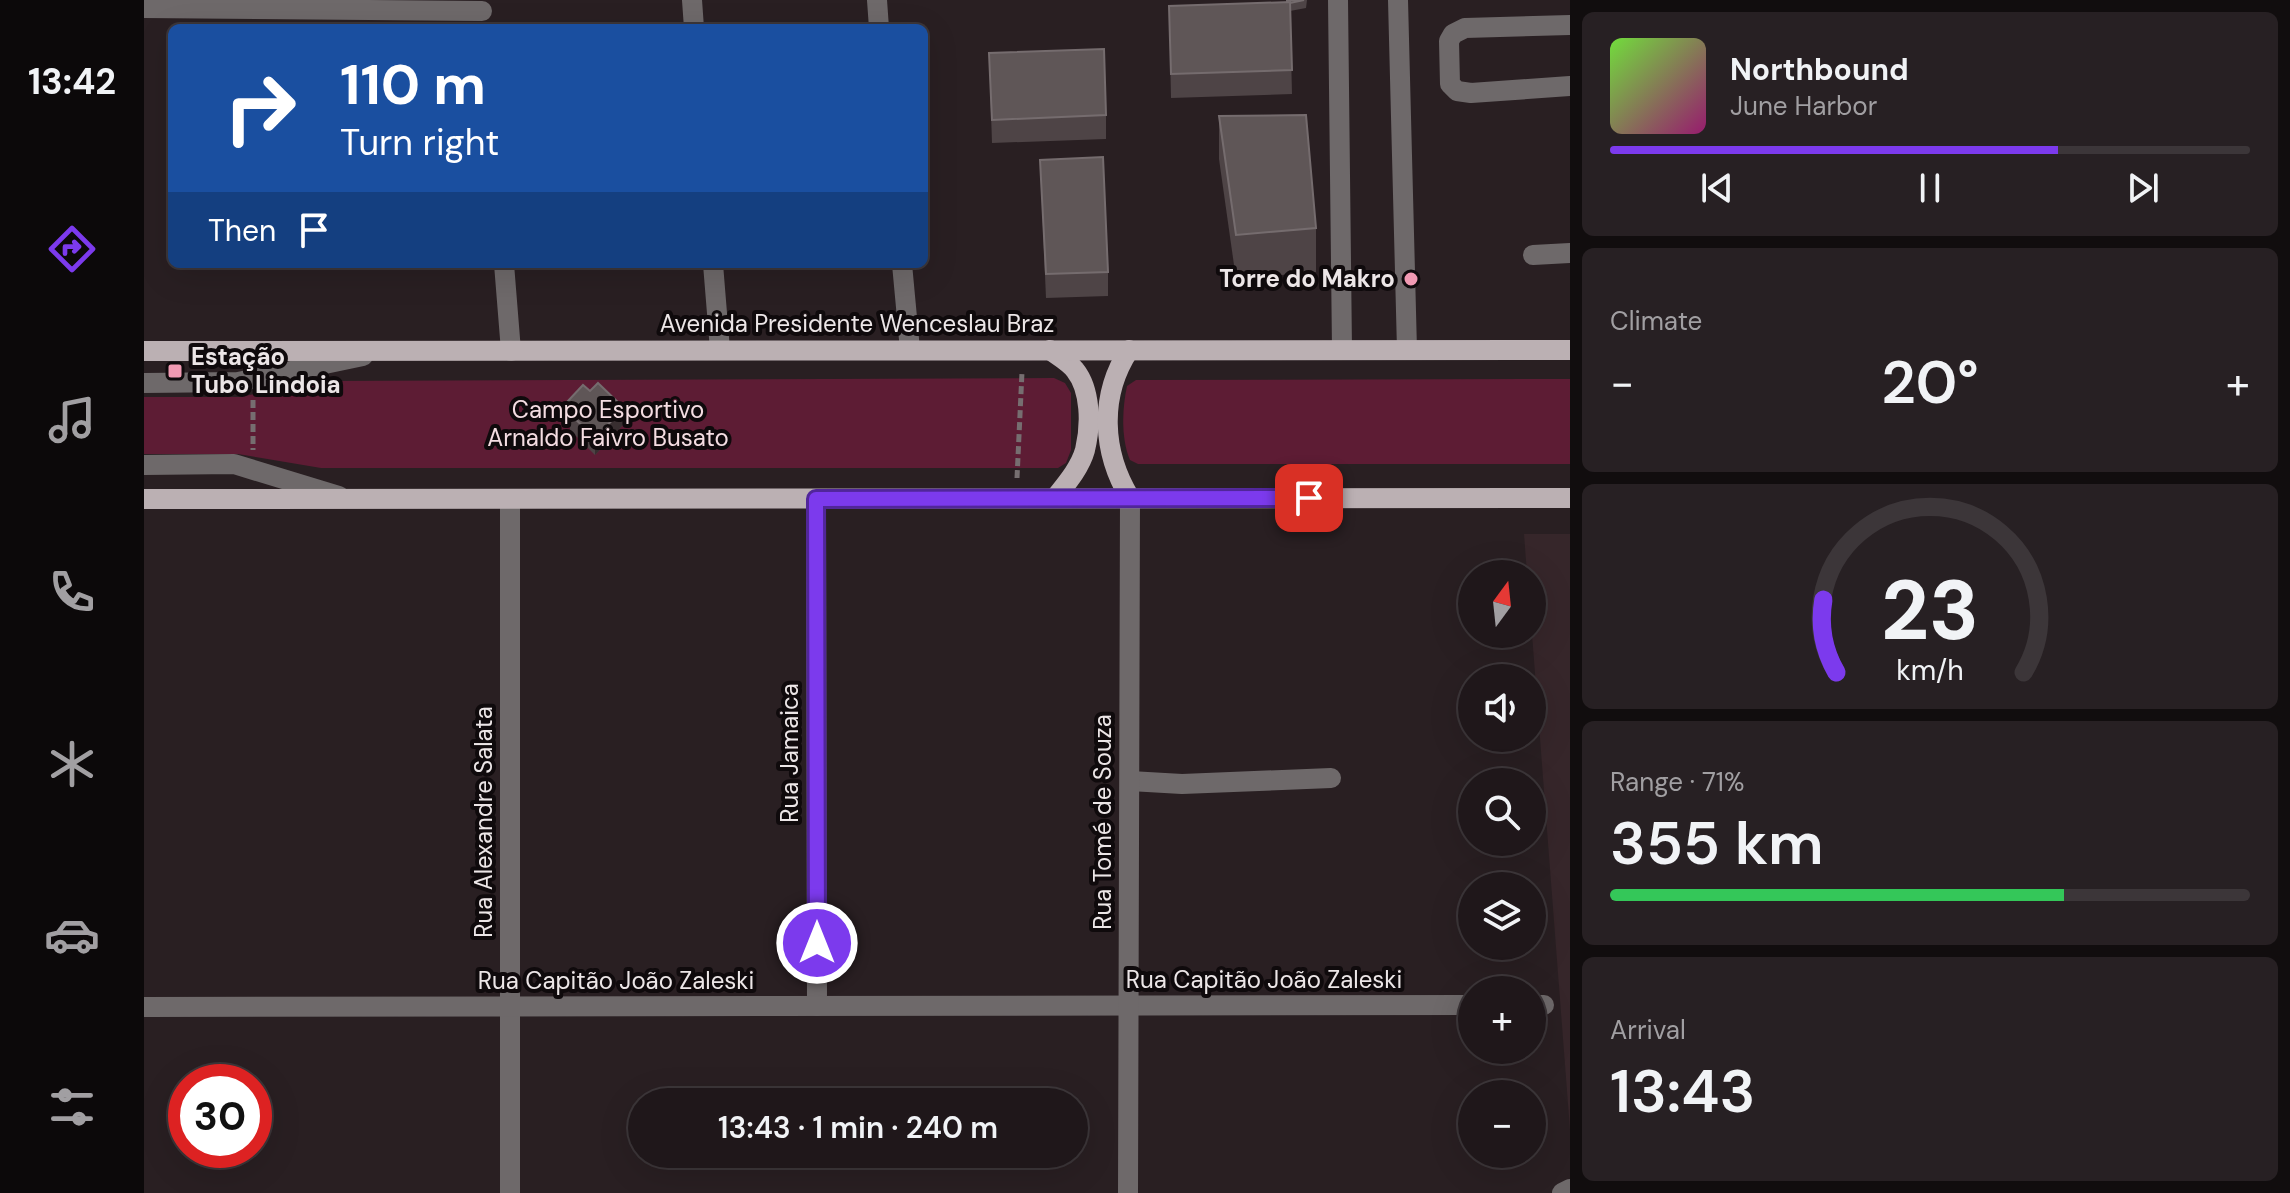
<!DOCTYPE html>
<meta charset="utf-8">
<style>
:root{--surface:#1f171a;--page:#272023;--text:#f1f3f6;--muted:#a19fa2;--line:#3c3639;--accent:#7c3aed}
body{margin:0;font-family:"DM Sans",sans-serif;background:var(--page);color:var(--text);height:100vh;display:flex;flex-direction:column;font-size:30px;white-space:nowrap}
*{box-sizing:border-box;margin:0}
p{font-size:26px;color:var(--muted)}
.icon{flex:none;width:44px;height:44px;fill:none;stroke:currentColor;stroke-width:2;stroke-linecap:round;stroke-linejoin:round}
.map{position:relative;flex:1;overflow:hidden}
.sheet{display:flex;flex-direction:column;gap:12px;padding:12px;background:#110d0e;width:720px}
.sheet>*{flex:none}
.banner{position:absolute;left:24px;top:24px;width:760px;height:244px;border-radius:12px;box-shadow:0 8px 32px #0002,0 0 0 2px var(--line);background:#1a4fa0;color:#fff;overflow:hidden}
.needle{width:52px;rotate:15deg}
.fabs{position:absolute;left:1314px;top:560px;display:grid;gap:16px}
.fabs a{display:grid;place-items:center;width:88px;height:88px;border-radius:50%;background:var(--surface);box-shadow:0 8px 32px #0002,0 0 0 2px var(--line);font-size:40px}
.speed{position:absolute;left:24px;top:1064px;display:flex;gap:16px;font-size:40px;font-weight:700;text-align:center}
.speed>*{display:grid;place-content:center;width:104px;height:104px;border-radius:50%;background:var(--surface);box-shadow:0 8px 32px #0002,0 0 0 2px var(--line);line-height:1}
.speed .limit{border:12px solid #d22;background:#fff;color:#111}
.pin{position:absolute;display:grid;place-items:center;width:68px;height:68px;color:#fff;margin:-34px;border-radius:16px;box-shadow:0 4px 12px #0006}
.me{position:absolute;width:88px;margin:-44px;rotate:0deg;stroke-linejoin:round;filter:drop-shadow(0 0 6px #0008)}
.turn{display:flex;align-items:center;gap:28px;height:168px;padding:0 40px;font-size:36px}
.turn .icon{width:104px;height:104px;stroke-width:2.5}
.turn b{display:block;font-size:56px;line-height:68px}
.then{display:flex;align-items:center;height:76px;padding:0 40px;background:#0003;gap:16px;font-size:30px}
.big{font-size:60px;font-weight:600;line-height:1.1}
.sheet .card{flex:1;display:flex;flex-direction:column;justify-content:center;gap:12px;min-width:0;padding:0 28px;border-radius:12px;background:var(--page)}
.sheet .dial{align-items:center;gap:0}
.dial svg{height:208px;overflow:visible;fill:none;stroke:var(--line);stroke-width:7;stroke-linecap:round;text-anchor:middle}
.dial text{fill:var(--text);stroke:none}
.song{display:flex;align-items:center;gap:24px}
.cover{width:96px;height:96px;border-radius:12px;background:linear-gradient(135deg,hsl(100 70% 55%),hsl(320 70% 35%))}
.played{height:8px;border-radius:4px;background:linear-gradient(90deg,var(--accent) 70%,var(--line) 70%)}
.keys{display:flex;justify-content:space-around;direction:ltr}
.heat{display:flex;justify-content:space-between;align-items:center;font-size:44px;direction:ltr}
.charge{height:12px;border-radius:6px;background:linear-gradient(90deg,#34c759 71%,var(--line) 0)}
.trip{position:absolute;left:484px;top:1088px;width:460px;height:80px;border-radius:40px;background:var(--surface);box-shadow:0 8px 32px #0002,0 0 0 2px var(--line);font-weight:600;line-height:80px;text-align:center}
main{display:flex;flex:1;min-height:0}
.dock{display:flex;flex-direction:column;width:144px;justify-content:space-around;align-items:center;background:#0c090a;color:var(--muted)}
.dock .icon{width:56px;height:56px}
.dock .selected{color:var(--accent)}
.dock b{font-size:36px;color:var(--text)}
.map>svg:first-child{display:block}
</style>
<main>
<nav class="dock">
<b>13:42</b>
<svg class="icon selected" aria-label="directions" viewBox="0 0 24 24"><path d="M12 3l9 9-9 9-9-9zM9 14v-3h6M13 9l2 2-2 2"/></svg>
<svg class="icon" aria-label="music" viewBox="0 0 24 24"><path d="M9 18V5l10-2v13"/><circle cx="6" cy="18" r="3"/><circle cx="16" cy="16" r="3"/></svg>
<svg class="icon" aria-label="phone" viewBox="0 0 24 24"><path d="M5 4h4l2 5-3 2q2 4 5 5l2-3 5 2v4C11 20 4 13 5 4z"/></svg>
<svg class="icon" aria-label="climate" viewBox="0 0 24 24"><path d="M12 3v18M4 7l16 10M4 17L20 7"/></svg>
<svg class="icon" aria-label="car" viewBox="0 0 24 24"><path d="M5 17H2v-5l4-1 3-4h7l3 4 3 1v5h-3M9 17h6M6 11h13"/><circle cx="7" cy="17" r="2"/><circle cx="17" cy="17" r="2"/></svg>
<svg class="icon" aria-label="filters" viewBox="0 0 24 24"><path d="M4 7h16M4 17h16"/><circle cx="9" cy="7" r="2"/><circle cx="15" cy="17" r="2"/></svg>
</nav>
<div class="map">
<svg width="1426" height="1193" viewBox="0 0 1426 1193">
<rect width="100%" height="100%" fill="#291f22"/>
<path fill="#36262a" d="M1380,534H1426V1130L1388,634V574H1383Z"/>
<g fill="#5d1c34">
<path d="M910,378L921,383L927,393V450L922,463L914,468H177L94,454H0V397H95L179,381Z"/>
<path d="M1426,379V464H994L986,460C977,439 978,409 983,386L992,380Z"/>
</g>
<g fill="none" stroke-linecap="round" stroke-linejoin="round">
<g stroke="#766e70" stroke-width="5" stroke-dasharray="8 4" stroke-linecap="butt">
<path d="M109,400V450"/>
<path d="M873,478L878,372"/>
</g>
<g stroke="#6e696a" stroke-width="20">
<path d="M548,0L550,28"/>
<path d="M733,0L735,28"/>
<path d="M1194,0L1198,350"/>
<path d="M1254,0L1263,350"/>
<path d="M0,8L338,11"/>
<path d="M1426,25L1321,28L1309,34L1305,41L1306,84L1313,91L1327,93L1426,86"/>
<path d="M1389,255L1426,253"/>
<path d="M360,264L367,351"/>
<path d="M569,264L576,350"/>
<path d="M758,264L766,350"/>
<path d="M0,383L94,382L219,356"/>
<path d="M0,465L90,464L195,496"/>
<path d="M366,499V1193"/>
<path d="M672,499L673,1006"/>
<path d="M986,781L1038,784L1187,778"/>
<path d="M1388,1005H1400"/>
<path d="M0,1007L1328,1005"/>
<path d="M984,1193L986,498"/>
<path d="M1418,1193L1426,1189"/>
</g>
<g stroke="#bbb0b3" stroke-width="20">
<path d="M906,350C914,356 925,362 931,370C947,390 947,425 941,450C936,468 922,484 911,498"/>
<path d="M985,350C955,396 958,452 986,498"/>
<path d="M0,351L1426,350"/>
<path d="M0,499L1426,498"/>
</g>
</g>
<g fill="#4e4446">
<path d="M1143,0H1163L1162,8L1146,11L1148,94L1027,98L1025,6L1143,2Z"/>
<path d="M845,53L962,115V139L848,143Z"/>
<path d="M1075,116L1172,228V272L1092,279L1075,159Z"/>
<path d="M896,160L964,272V296L902,298Z"/>
<path d="M423,402L480,424L451,455L426,430V421L423,419Z"/>
</g>
<path fill="#382e30" d="M480,408V424L451,455V438Z"/>
<g fill="#5f5657" stroke="#756c6e" stroke-width="2">
<path d="M1143,0H1160L1146,3L1143,2Z"/>
<path d="M1146,2L1148,70L1027,74L1025,6Z"/>
<path d="M960,49L962,115L848,120L845,53Z"/>
<path d="M1162,115L1172,228L1092,235L1075,116Z"/>
<path d="M959,157L964,272L902,274L896,160Z"/>
<path d="M454,383L480,408L451,438L426,414L430,409L423,402L439,385L446,391Z"/>
</g>
<g fill="none" stroke-linecap="round" stroke-linejoin="round">
<g stroke="#51269a" stroke-width="20">
<path id="route" d="M673,943L672,499L1165,498"/>
</g>
<use href="#route" stroke="#7c3aed" stroke-width="14"/>
</g>
<g fill="#f19ab3" stroke="#0f0a0c" stroke-width="3">
<circle cx="1267" cy="279" r="8"/>
<rect x="23" y="363" width="16" height="16" rx="4"/>
</g>
<g text-anchor="middle" stroke-width="8" stroke-linejoin="round" paint-order="stroke">
<g font-size="24" font-weight="bold" fill="#ece6e7" stroke="#0f0a0c" text-anchor="end">
<text x="1251" y="287">Torre do Makro</text>
<text x="47" y="365" text-anchor="start">Estação<tspan x="47" dy="28">Tubo Lindoia</tspan></text>
</g>
<g font-size="24" fill="#ece6e7" stroke="#0f0a0c">
<text x="713" y="332">Avenida Presidente Wenceslau Braz</text>
<text transform="translate(646 753) rotate(-90)" y="8">Rua Jamaica</text>
<text transform="translate(340 822) rotate(-90)" y="8">Rua Alexandre Salata</text>
<text transform="translate(959 822) rotate(-90)" y="8">Rua Tomé de Souza</text>
<text x="1120" y="988">Rua Capitão João Zaleski</text>
<text x="472" y="989">Rua Capitão João Zaleski</text>
</g>
<g font-size="24" fill="#f4dde2" stroke="#0f0a0c">
<text x="464" y="418">Campo Esportivo<tspan x="464" dy="28">Arnaldo Faivro Busato</tspan></text>
</g>
</g>
</svg>
<div class="fabs">
<a><svg class="needle" viewBox="-14 -14 28 28"><path d="M0-13l5 13h-10z" fill="#e53935"/><path d="M0 13l5-13h-10z" fill="#a19fa2"/></svg></a>
<a><svg class="icon" aria-label="sound" viewBox="0 0 24 24"><path d="M4 9h4l5-4v14l-5-4H4zM17 9q2 3 0 6"/></svg></a>
<a><svg class="icon" aria-label="search" viewBox="0 0 24 24"><circle cx="10" cy="10" r="6"/><path d="M15 15l6 6"/></svg></a>
<a><svg class="icon" aria-label="layers" viewBox="0 0 24 24"><path d="M12 4l9 5-9 5-9-5zM3 14l9 5 9-5"/></svg></a>
<a>+</a>
<a>−</a>
</div>
<div class="speed"><div class="limit">30</div></div>
<div class="pin" style="left:1165px;top:498px;background:#d93025"><svg class="icon" aria-label="arrive" viewBox="0 0 24 24"><path d="M6 21V4h12l-3 4 3 4H6"/></svg></div>
<svg class="me" style="left:673px;top:943px" viewBox="-20 -20 40 40"><circle r="17" fill="#7c3aed" stroke="#fff" stroke-width="3"/><path d="M0-11L8 9 0 5-8 9z" fill="#fff"/></svg>
<div class="trip">13:43 · 1 min · 240 m</div>
<div class="banner">
<div class="turn"><svg class="icon" aria-label="right" viewBox="0 0 24 24"><path d="M7 20v-9h11M14 6l5 5-5 5"/></svg><div><b>110 m</b>Turn right</div></div>
<div class="then">Then<svg class="icon" aria-label="arrive" viewBox="0 0 24 24"><path d="M6 21V4h12l-3 4 3 4H6"/></svg></div>
</div>
</div>
<section class="sheet">
<div class="card">
<div class="song"><i class="cover"></i><div><b>Northbound</b><p>June Harbor</p></div></div>
<div class="played"></div>
<div class="keys"><svg class="icon" aria-label="previous" viewBox="0 0 24 24"><path d="M18 5L8 12l10 7zM5 5v14"/></svg><svg class="icon" aria-label="pause" viewBox="0 0 24 24"><path d="M8 5v14M16 5v14"/></svg><svg class="icon" aria-label="next" viewBox="0 0 24 24"><path d="M6 5l10 7-10 7zM19 5v14"/></svg></div>
</div>
<div class="card"><p>Climate</p>
<div class="heat"><a>−</a><b class="big">20°</b><a>+</a></div>
</div>
<div class="card dial"><svg viewBox="0 0 100 80">
<path d="M14 69A42 42 0 1 1 86 69"/>
<path d="M14 69A42 42 0 0 1 9 41" stroke="#7c3aed"/>
<text x="50" y="56" font-size="32" font-weight="700">23</text>
<text x="50" y="72" font-size="11">km/h</text>
</svg></div>
<div class="card"><p>Range · 71%</p><b class="big">355 km</b><div class="charge"></div></div>
<div class="card"><p>Arrival</p><b class="big">13:43</b></div>
</section>
</main>
